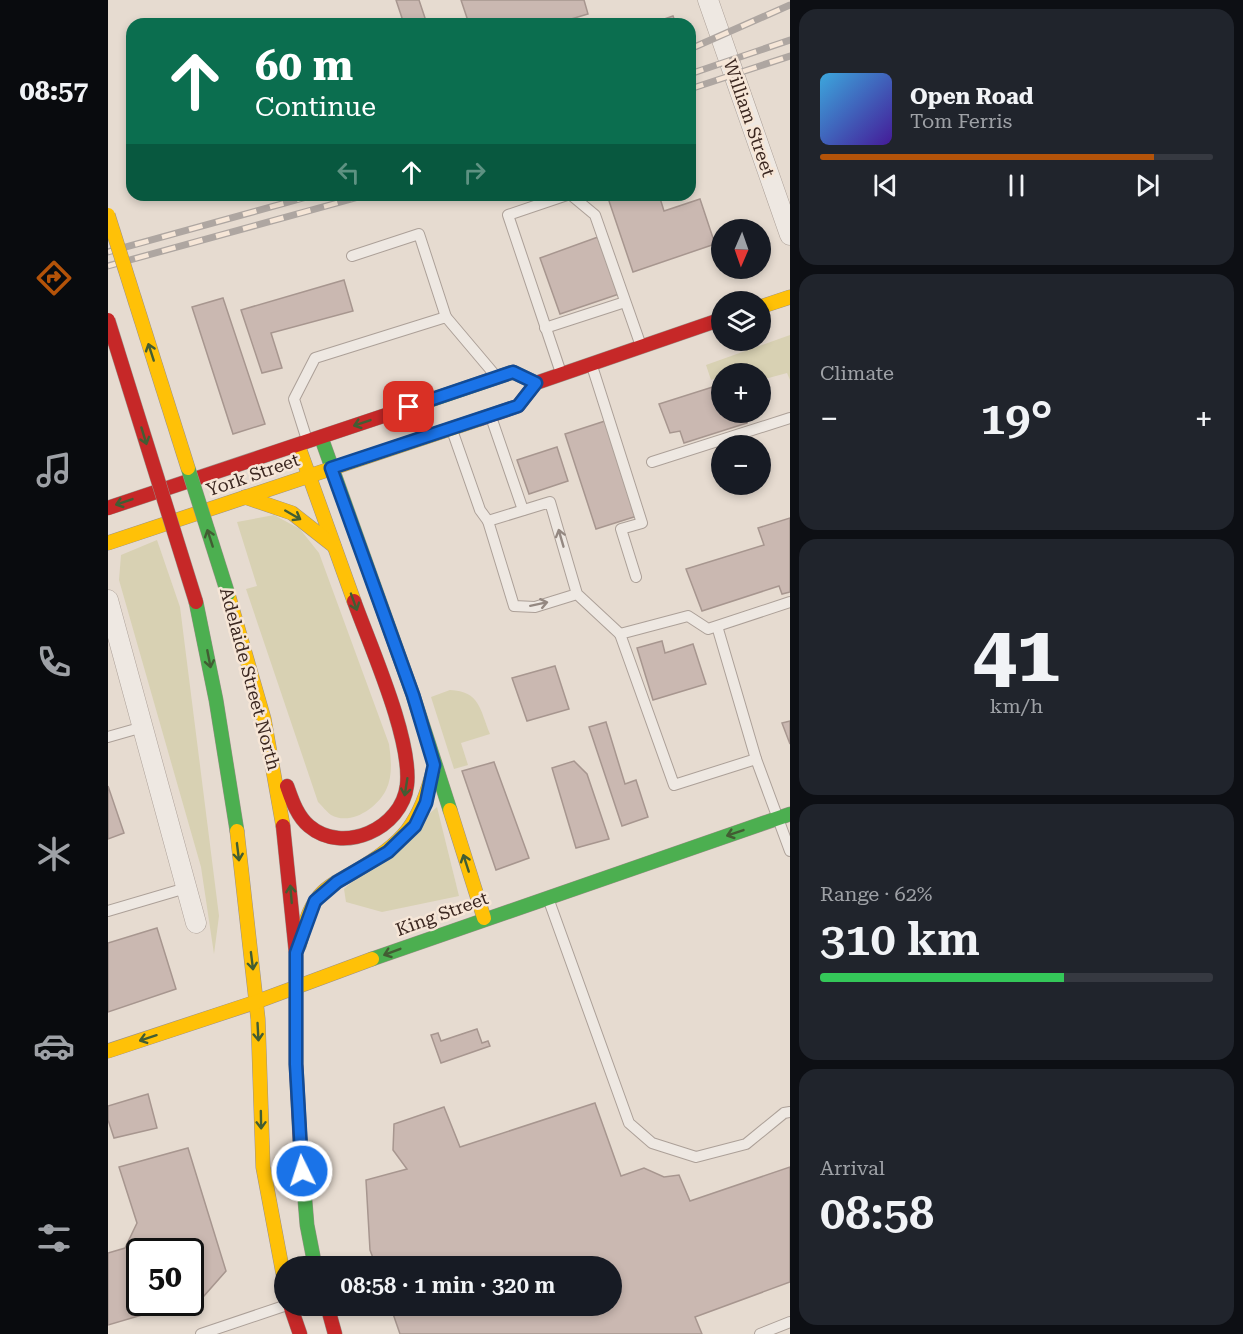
<!DOCTYPE html>
<meta charset="utf-8">
<style>
:root{--surface:#171b24;--page:#20242c;--text:#f1f3f6;--muted:#9ea1a6;--line:#363941;--accent:#b45309}
body{margin:0;font-family:"Roboto Serif",serif;background:var(--page);color:var(--text);height:100vh;display:flex;flex-direction:column;font-size:22px;white-space:nowrap}
*{box-sizing:border-box;margin:0}
p{font-size:20px;color:var(--muted)}
.icon{flex:none;width:33px;height:33px;fill:none;stroke:currentColor;stroke-width:2;stroke-linecap:round;stroke-linejoin:round}
.map{position:relative;flex:1;overflow:hidden}
.details{display:flex;flex-direction:column;gap:9px;padding:9px;background:#0d0f14;width:453px}
.details>*{flex:none}
.banner{position:absolute;left:18px;top:18px;width:570px;height:183px;border-radius:18px;box-shadow:0 3px 9px #0003;background:#0b6e4f;color:#fff;overflow:hidden}
.needle{width:39px;rotate:182deg}
.tools{position:absolute;left:603px;top:219px;display:grid;gap:12px}
.tools a{display:grid;place-items:center;width:60px;height:60px;border-radius:50%;background:var(--surface);box-shadow:0 3px 9px #0003;font-size:30px}
.speed{position:absolute;left:18px;top:1238px;display:flex;gap:12px;font-size:30px;font-weight:700;text-align:center}
.speed>*{display:grid;place-content:center;width:78px;height:78px;border-radius:50%;background:var(--surface);box-shadow:0 3px 9px #0003;line-height:1}
.speed .limit{border:3px solid #111;border-radius:9px;background:#fff;color:#111}
.pin{position:absolute;display:grid;place-items:center;width:51px;height:51px;color:#fff;margin:-26px;border-radius:12px;box-shadow:0 3px 9px #0006}
.me{position:absolute;width:66px;margin:-33px;rotate:356deg;stroke-linejoin:round;filter:drop-shadow(0 0 4px #0008)}
.turn{display:flex;align-items:center;gap:21px;height:126px;padding:0 30px;font-size:27px}
.turn .icon{width:78px;height:78px;stroke-width:2.5}
.turn b{display:block;font-size:42px;line-height:51px}
.lanes{display:flex;align-items:center;height:57px;padding:0 30px;background:#0003;justify-content:center;gap:30px;direction:ltr}
.lanes .off{opacity:.35}
.big{font-size:45px;font-weight:600;line-height:1.1}
.details .card{flex:1;display:flex;flex-direction:column;justify-content:center;gap:9px;min-width:0;padding:0 21px;border-radius:18px;background:var(--page)}
.details .dial{align-items:center;gap:0}
.dial b{font-size:78px;line-height:1}
.song{display:flex;align-items:center;gap:18px}
.cover{width:72px;height:72px;border-radius:9px;background:linear-gradient(135deg,hsl(200 70% 55%),hsl(260 70% 35%))}
.played{height:6px;border-radius:3px;background:linear-gradient(90deg,var(--accent) 85%,var(--line) 85%)}
.keys{display:flex;justify-content:space-around;direction:ltr}
.heat{display:flex;justify-content:space-between;align-items:center;font-size:33px;direction:ltr}
.charge{height:9px;border-radius:4px;background:linear-gradient(90deg,#34c759 62%,var(--line) 0)}
.trip{position:absolute;left:166px;top:1256px;width:348px;height:60px;border-radius:30px;background:var(--surface);box-shadow:0 3px 9px #0003;font-weight:600;line-height:60px;text-align:center}
main{display:flex;flex:1;min-height:0}
.menu{display:flex;flex-direction:column;width:108px;justify-content:space-around;align-items:center;background:#090b0e;color:var(--muted)}
.menu .icon{width:42px;height:42px}
.menu .active{color:var(--accent)}
.menu b{font-size:27px;color:var(--text)}
.map>svg:first-child{display:block}
</style>
<main>
<nav class="menu">
<b>08:57</b>
<svg class="icon active" aria-label="directions" viewBox="0 0 24 24"><path d="M12 3l9 9-9 9-9-9zM9 14v-3h6M13 9l2 2-2 2"/></svg>
<svg class="icon" aria-label="music" viewBox="0 0 24 24"><path d="M9 18V5l10-2v13"/><circle cx="6" cy="18" r="3"/><circle cx="16" cy="16" r="3"/></svg>
<svg class="icon" aria-label="phone" viewBox="0 0 24 24"><path d="M5 4h4l2 5-3 2q2 4 5 5l2-3 5 2v4C11 20 4 13 5 4z"/></svg>
<svg class="icon" aria-label="climate" viewBox="0 0 24 24"><path d="M12 3v18M4 7l16 10M4 17L20 7"/></svg>
<svg class="icon" aria-label="car" viewBox="0 0 24 24"><path d="M5 17H2v-5l4-1 3-4h7l3 4 3 1v5h-3M9 17h6M6 11h13"/><circle cx="7" cy="17" r="2"/><circle cx="17" cy="17" r="2"/></svg>
<svg class="icon" aria-label="filters" viewBox="0 0 24 24"><path d="M4 7h16M4 17h16"/><circle cx="9" cy="7" r="2"/><circle cx="15" cy="17" r="2"/></svg>
</nav>
<div class="map">
<svg width="682" height="1334" viewBox="0 0 682 1334">
<rect width="100%" height="100%" fill="#e6dbd0"/>
<g fill="#d8d1b3">
<path d="M682,335V380L679,373L653,380L652,374H614L613,377L603,380L598,365Z"/>
<path d="M166,515L192,529L211,553L281,744C283,759 285,776 278,790C269,808 243,826 223,815C219,812 214,806 210,802L138,589L149,586L129,522Z"/>
<path d="M49,540L72,607L111,916L106,954L93,867L11,580L13,555Z"/>
<path d="M342,690C372,691 372,710 382,734L353,743L360,765L346,769L323,697Z"/>
<path d="M329,807L351,896L274,912L238,902L236,889Z"/>
</g>
<g fill="#cab8b1" stroke="#a7968f" stroke-width="1.5">
<path d="M288,0H311L319,24H296Z"/>
<path d="M353,0H476L480,14L463,19L464,24H361Z"/>
<path d="M565,16L568,24H542Z"/>
<path d="M499,195H551L556,211L592,199L607,244L525,272Z"/>
<path d="M490,237L511,294L452,314L432,258Z"/>
<path d="M236,280L245,311L163,333L174,368L154,373L133,310Z"/>
<path d="M115,298L157,424L125,434L84,307Z"/>
<path d="M614,384V412H637L639,423L576,443L572,431L562,433L551,404Z"/>
<path d="M497,421L529,516L488,529L457,434Z"/>
<path d="M449,447L460,481L421,494L409,460Z"/>
<path d="M682,518V592L674,594L671,586L594,611L578,569L656,545L650,528Z"/>
<path d="M554,641L557,653L585,644L598,684L545,700L529,648Z"/>
<path d="M447,666L461,709L419,721L404,678Z"/>
<path d="M682,721V744L674,723Z"/>
<path d="M498,722L517,784L528,780L540,817L514,826L481,727Z"/>
<path d="M466,761L479,774L501,839L468,848L444,768Z"/>
<path d="M386,762L421,858L388,870L354,771Z"/>
<path d="M0,786L16,833L0,839Z"/>
<path d="M49,928L68,989L0,1012V943Z"/>
<path d="M369,1029L374,1043L380,1041L382,1046L333,1063L323,1035L330,1033L333,1041Z"/>
<path d="M40,1094L49,1128L6,1138L0,1120V1106Z"/>
<path d="M487,1103L513,1176L536,1168L556,1177L571,1175L582,1201L682,1167V1282L587,1317L594,1334H292L282,1305H504V1266H268L262,1250L258,1180L299,1169L285,1150L286,1124L336,1107L352,1147Z"/>
<path d="M80,1148L118,1271L95,1297L82,1301V1251H32V1302H78L0,1325V1253L17,1248L29,1223L11,1167Z"/>
</g>
<g fill="none" stroke-linecap="round" stroke-linejoin="round">
<g stroke="#aca098" stroke-width="12">
<g id="lane">
<path d="M463,195L487,215L533,346"/>
<path d="M244,256L311,234L338,317"/>
<path d="M437,328L517,302"/>
<path d="M484,366L534,523L513,529L528,577"/>
<path d="M453,373L400,215L459,195"/>
<path d="M383,417L415,510"/>
<path d="M344,430L372,510L380,521"/>
<path d="M199,440L186,399L207,358L338,317L387,375"/>
<path d="M544,462L682,418"/>
<path d="M469,594L427,607L406,606L380,521L442,502L469,594L512,634"/>
<path d="M609,626L648,759L566,785L512,634L580,616L600,629L682,602"/>
<path d="M0,737L35,727"/>
<path d="M648,759L682,851"/>
<path d="M440,898L521,1123L544,1143L588,1157L638,1144L676,1113L682,1112"/>
<path d="M0,911L78,888"/>
<path d="M93,1334L179,1305"/>
<path d="M652,1334L682,1322"/>
</g>
</g>
<g stroke="#aca098" stroke-width="21">
<g id="street">
<path d="M600,0L682,235"/>
<path d="M0,600L88,923"/>
</g>
</g>
<g stroke="#9b9088" stroke-width="15">
<g id="fast">
<path d="M317,402L405,372L428,383"/>
<path d="M213,437L305,695L342,810"/>
<path d="M88,602L108,700L129,831"/>
<path d="M264,959L682,814"/>
<path d="M192,1140L199,1225L207,1266"/>
</g>
</g>
<g stroke="#9b9088" stroke-width="15">
<g id="slow">
<path d="M652,307L682,297"/>
<path d="M190,445L246,601"/>
<path d="M137,497L184,513L226,546"/>
<path d="M0,543L372,419"/>
<path d="M120,594L156,719L175,826"/>
<path d="M342,810L376,918"/>
<path d="M129,831L150,1019L155,1167L177,1284"/>
<path d="M191,946C196,930 199,912 209,899C218,886 233,880 246,872C296,843 312,824 326,767"/>
<path d="M0,1051L148,1002L264,959"/>
</g>
</g>
<g stroke="#9b9088" stroke-width="15">
<g id="jam">
<path d="M372,419L410,406L428,383L614,319"/>
<path d="M0,508L317,402"/>
<path d="M179,786C184,800 189,816 201,826C235,855 294,829 299,785C304,739 263,648 246,601"/>
<path d="M175,826L188,953V1064L192,1140"/>
<path d="M182,1305L192,1334"/>
<path d="M219,1305L227,1334"/>
</g>
</g>
<use href="#lane" stroke="#eee8e2" stroke-width="10"/>
<use href="#street" stroke="#eee8e2" stroke-width="20"/>
<use href="#fast" stroke="#4caf50" stroke-width="14"/>
<use href="#slow" stroke="#ffc107" stroke-width="14"/>
<use href="#jam" stroke="#c62828" stroke-width="14"/>
<g stroke="#aea6a1" stroke-width="7">
<g id="rail">
<path d="M582,49L682,5"/>
<path d="M582,74L682,40"/>
<path d="M582,89L682,56"/>
<path d="M0,252L206,195"/>
<path d="M0,266L258,195"/>
</g>
</g>
<use href="#rail" stroke="#f6e6d7" stroke-width="4.5" stroke-dasharray="14" stroke-linecap="butt"/>
<g stroke="#9b9088" stroke-width="15" stroke-linecap="butt">
<path id="fast-bridge" d="M80,468L120,594"/>
</g>
<g stroke="#9b9088" stroke-width="15" stroke-linecap="butt">
<path id="slow-bridge" d="M0,215L80,468"/>
</g>
<g stroke="#9b9088" stroke-width="15" stroke-linecap="butt">
<path id="jam-bridge" d="M0,320L88,602"/>
</g>
<use href="#fast-bridge" stroke="#4caf50" stroke-width="14"/>
<use href="#slow-bridge" stroke="#ffc107" stroke-width="14"/>
<use href="#jam-bridge" stroke="#c62828" stroke-width="14"/>
</g>
<defs><path id="oneway-shaft" d="M-6 0H5M1.5-3L5.5 0L1.5 3" fill="none" stroke-width="1.6" stroke-linecap="round" stroke-linejoin="round" transform="scale(1.5)"/></defs>
<g stroke="#425d33">
<use href="#oneway-shaft" transform="translate(43 352) rotate(-108)"/>
<use href="#oneway-shaft" transform="translate(254 423) rotate(161)"/>
<use href="#oneway-shaft" transform="translate(36 436) rotate(73)"/>
<use href="#oneway-shaft" transform="translate(16 502) rotate(161)"/>
<use href="#oneway-shaft" transform="translate(185 515) rotate(30)"/>
<use href="#oneway-shaft" transform="translate(102 538) rotate(-108)"/>
<use href="#oneway-shaft" transform="translate(246 602) rotate(70)"/>
<use href="#oneway-shaft" transform="translate(101 659) rotate(79)"/>
<use href="#oneway-shaft" transform="translate(298 787) rotate(99)"/>
<use href="#oneway-shaft" transform="translate(627 833) rotate(161)"/>
<use href="#oneway-shaft" transform="translate(130 852) rotate(83)"/>
<use href="#oneway-shaft" transform="translate(358 863) rotate(-108)"/>
<use href="#oneway-shaft" transform="translate(183 894) rotate(-95)"/>
<use href="#oneway-shaft" transform="translate(284 952) rotate(159)"/>
<use href="#oneway-shaft" transform="translate(144 961) rotate(83)"/>
<use href="#oneway-shaft" transform="translate(150 1032) rotate(87)"/>
<use href="#oneway-shaft" transform="translate(40 1038) rotate(162)"/>
<use href="#oneway-shaft" transform="translate(153 1120) rotate(89)"/>
</g>
<g stroke="#948881">
<use href="#oneway-shaft" transform="translate(453 538) rotate(-106)"/>
<use href="#oneway-shaft" transform="translate(431 604) rotate(-12)"/>
</g>
<g fill="none" stroke-linecap="round" stroke-linejoin="round">
<g stroke="#114b97" stroke-width="15">
<path id="route" d="M194,1171L188,1064V953L207,901L229,882L280,852L307,826L318,803L326,765L305,695L223,468L410,406L428,383L405,372L301,407"/>
</g>
<use href="#route" stroke="#1a73e8" stroke-width="10"/>
</g>
<g text-anchor="middle" stroke-width="5" stroke-linejoin="round" paint-order="stroke">
<g font-size="18" fill="#3b2720" stroke="#f6e6d7">
<text transform="translate(641 118) rotate(71)" y="6">William Street</text>
<text transform="translate(145 475) rotate(-19)" y="6">York Street</text>
<text transform="translate(142 679) rotate(75)" y="6">Adelaide Street North</text>
<text transform="translate(334 914) rotate(-20)" y="6">King Street</text>
</g>
</g>
</svg>
<div class="tools">
<a><svg class="needle" viewBox="-14 -14 28 28"><path d="M0-13l5 13h-10z" fill="#e53935"/><path d="M0 13l5-13h-10z" fill="#9ea1a6"/></svg></a>
<a><svg class="icon" aria-label="layers" viewBox="0 0 24 24"><path d="M12 4l9 5-9 5-9-5zM3 14l9 5 9-5"/></svg></a>
<a>+</a>
<a>−</a>
</div>
<div class="speed"><div class="limit">50</div></div>
<div class="pin" style="left:301px;top:407px;background:#d93025"><svg class="icon" aria-label="arrive" viewBox="0 0 24 24"><path d="M6 21V4h12l-3 4 3 4H6"/></svg></div>
<svg class="me" style="left:194px;top:1171px" viewBox="-20 -20 40 40"><circle r="17" fill="#1a73e8" stroke="#fff" stroke-width="3"/><path d="M0-11L8 9 0 5-8 9z" fill="#fff"/></svg>
<div class="trip">08:58 · 1 min · 320 m</div>
<div class="banner">
<div class="turn"><svg class="icon" aria-label="ahead" viewBox="0 0 24 24"><path d="M12 20V5M6 11l6-6 6 6"/></svg><div><b>60 m</b>Continue</div></div>
<div class="lanes"><svg class="icon off" aria-label="left" viewBox="0 0 24 24"><path d="M17 20v-9H6M10 6l-5 5 5 5"/></svg><svg class="icon" aria-label="ahead" viewBox="0 0 24 24"><path d="M12 20V5M6 11l6-6 6 6"/></svg><svg class="icon off" aria-label="right" viewBox="0 0 24 24"><path d="M7 20v-9h11M14 6l5 5-5 5"/></svg></div>
</div>
</div>
<section class="details">
<div class="card">
<div class="song"><i class="cover"></i><div><b>Open Road</b><p>Tom Ferris</p></div></div>
<div class="played"></div>
<div class="keys"><svg class="icon" aria-label="previous" viewBox="0 0 24 24"><path d="M18 5L8 12l10 7zM5 5v14"/></svg><svg class="icon" aria-label="pause" viewBox="0 0 24 24"><path d="M8 5v14M16 5v14"/></svg><svg class="icon" aria-label="next" viewBox="0 0 24 24"><path d="M6 5l10 7-10 7zM19 5v14"/></svg></div>
</div>
<div class="card"><p>Climate</p>
<div class="heat"><a>−</a><b class="big">19°</b><a>+</a></div>
</div>
<div class="card dial"><b>41</b><p>km/h</p></div>
<div class="card"><p>Range · 62%</p><b class="big">310 km</b><div class="charge"></div></div>
<div class="card"><p>Arrival</p><b class="big">08:58</b></div>
</section>
</main>
